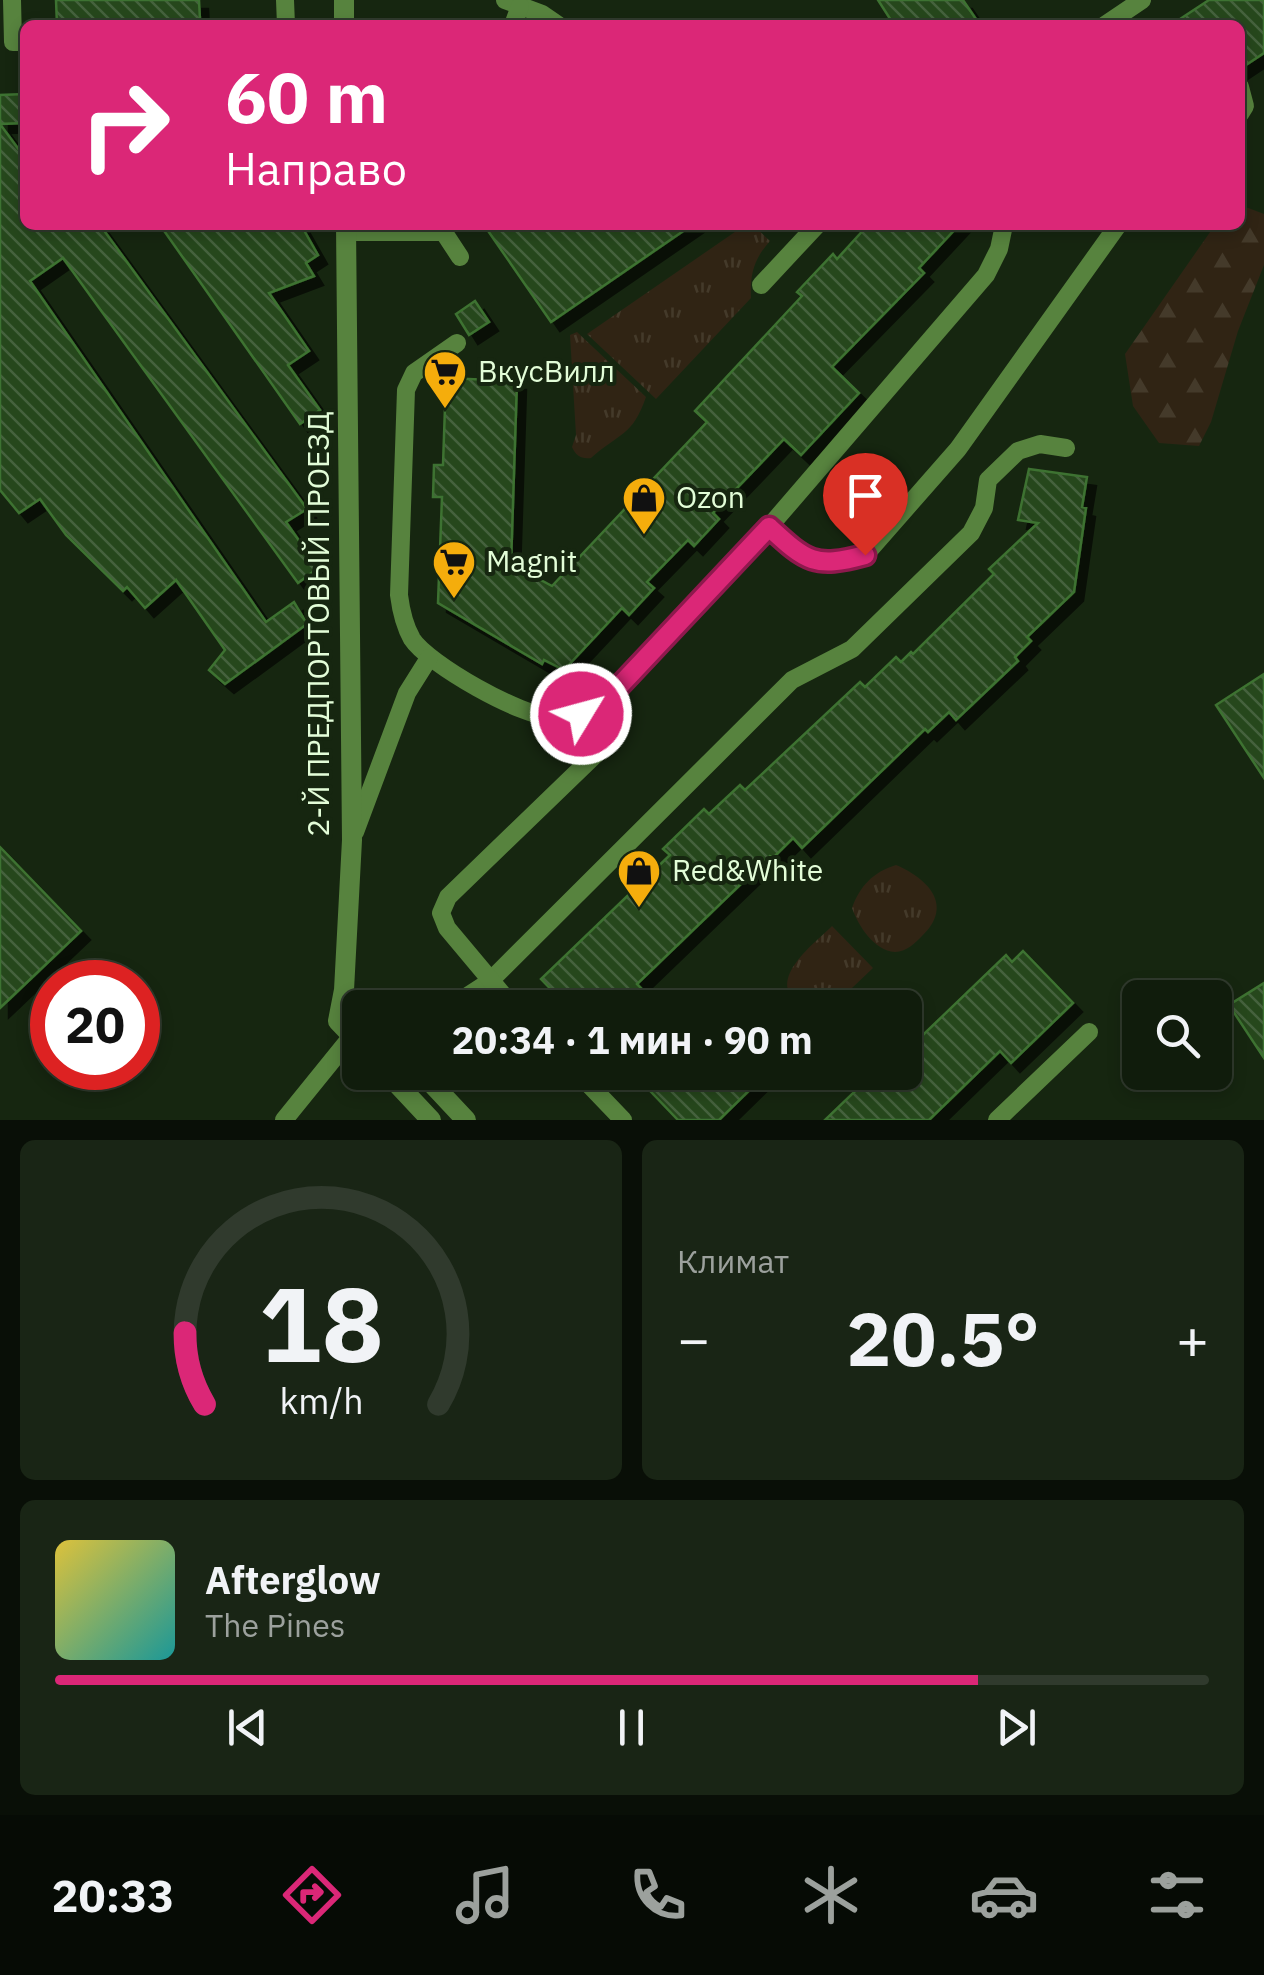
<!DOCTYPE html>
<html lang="ru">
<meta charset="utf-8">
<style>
:root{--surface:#101c0c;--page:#192515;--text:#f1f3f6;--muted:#9ca19d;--line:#303a2d;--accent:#db2777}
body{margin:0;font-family:"IBM Plex Sans",sans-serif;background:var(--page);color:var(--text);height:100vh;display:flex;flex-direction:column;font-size:38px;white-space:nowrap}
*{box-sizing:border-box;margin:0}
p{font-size:32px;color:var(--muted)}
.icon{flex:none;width:55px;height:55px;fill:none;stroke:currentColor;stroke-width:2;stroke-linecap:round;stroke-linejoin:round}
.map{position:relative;height:1120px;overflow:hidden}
.sheet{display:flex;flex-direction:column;gap:20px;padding:20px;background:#090f07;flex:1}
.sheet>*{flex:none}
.guide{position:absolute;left:20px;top:20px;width:1225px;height:210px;border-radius:15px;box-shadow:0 5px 15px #0003,0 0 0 2px var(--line);background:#db2777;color:#fff;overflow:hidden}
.controls{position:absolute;left:1122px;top:980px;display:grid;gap:20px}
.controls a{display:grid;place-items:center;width:110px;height:110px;border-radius:15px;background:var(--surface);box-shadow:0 5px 15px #0003,0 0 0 2px var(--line);font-size:50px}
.speed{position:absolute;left:30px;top:960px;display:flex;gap:20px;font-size:50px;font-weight:700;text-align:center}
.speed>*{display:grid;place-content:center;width:130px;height:130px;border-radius:50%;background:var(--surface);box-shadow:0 5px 15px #0003,0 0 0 2px var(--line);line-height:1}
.speed .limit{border:15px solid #d22;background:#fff;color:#111}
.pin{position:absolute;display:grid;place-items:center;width:85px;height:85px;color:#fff;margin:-102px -42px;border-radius:50% 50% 50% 0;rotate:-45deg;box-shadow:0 0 10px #0007}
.pin .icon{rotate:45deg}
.me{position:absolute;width:110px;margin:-55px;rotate:53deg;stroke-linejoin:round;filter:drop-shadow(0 0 8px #0008)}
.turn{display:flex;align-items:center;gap:35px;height:210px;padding:0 40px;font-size:45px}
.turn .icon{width:130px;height:130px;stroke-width:2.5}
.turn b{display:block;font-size:70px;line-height:85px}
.big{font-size:75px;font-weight:800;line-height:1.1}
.sheet .card{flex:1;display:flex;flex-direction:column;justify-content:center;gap:15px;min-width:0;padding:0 35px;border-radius:15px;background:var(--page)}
.sheet .dial{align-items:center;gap:0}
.dial svg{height:260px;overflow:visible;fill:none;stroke:var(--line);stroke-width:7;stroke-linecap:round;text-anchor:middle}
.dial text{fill:var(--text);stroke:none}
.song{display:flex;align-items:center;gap:30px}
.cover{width:120px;height:120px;border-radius:15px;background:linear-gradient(135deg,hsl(50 70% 55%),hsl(180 70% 35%))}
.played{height:10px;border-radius:5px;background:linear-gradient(90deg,var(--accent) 80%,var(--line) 80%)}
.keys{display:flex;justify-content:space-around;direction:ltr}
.heat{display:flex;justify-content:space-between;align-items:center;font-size:55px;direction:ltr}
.sheet .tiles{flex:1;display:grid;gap:20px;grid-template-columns:1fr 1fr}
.card:last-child{grid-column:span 2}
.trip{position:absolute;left:342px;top:990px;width:580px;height:100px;border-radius:15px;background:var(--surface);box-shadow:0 5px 15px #0003,0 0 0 2px var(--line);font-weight:800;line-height:100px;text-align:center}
.tabs{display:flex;height:160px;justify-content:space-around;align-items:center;background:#060b05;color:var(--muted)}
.tabs .icon{width:70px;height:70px}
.tabs .current{color:var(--accent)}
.tabs b{font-size:45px;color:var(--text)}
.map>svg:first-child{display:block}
</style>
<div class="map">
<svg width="1264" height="1120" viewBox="0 0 1264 1120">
<defs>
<pattern id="forest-firs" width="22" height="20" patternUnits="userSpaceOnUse" patternTransform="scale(2.5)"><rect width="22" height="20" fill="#302414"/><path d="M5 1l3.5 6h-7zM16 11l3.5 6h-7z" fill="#443a2a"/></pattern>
<pattern id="park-tufts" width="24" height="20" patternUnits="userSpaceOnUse" patternTransform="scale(2.5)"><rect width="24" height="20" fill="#302414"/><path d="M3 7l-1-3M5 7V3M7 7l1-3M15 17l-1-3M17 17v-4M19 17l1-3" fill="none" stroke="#443a2a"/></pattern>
<pattern id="building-back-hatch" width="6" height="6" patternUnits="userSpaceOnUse" patternTransform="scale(2.5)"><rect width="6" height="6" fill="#26471d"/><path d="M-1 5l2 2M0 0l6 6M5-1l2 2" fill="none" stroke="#45623d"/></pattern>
<filter id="shadow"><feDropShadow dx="9" dy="9" stdDeviation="0" flood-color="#0009"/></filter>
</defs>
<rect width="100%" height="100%" fill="#162610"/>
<path fill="url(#forest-firs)" d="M1243,206L1264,214V265L1238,331L1211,422L1199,446L1159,443L1133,406L1125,354L1215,225H1240V208Z"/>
<g fill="url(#park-tufts)">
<path d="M745,225H753L770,241C754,259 750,273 751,298L656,399L587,334Z"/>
<path d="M577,332L646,397C632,437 620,432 591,458C581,459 576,456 572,447L576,435L570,335Z"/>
<path d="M896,865C929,879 954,906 922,936C915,943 906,952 895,952C874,951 858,925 852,908C860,886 873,872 896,865Z"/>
<path d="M832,926L873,968L832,1007H803C762,982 812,946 832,926Z"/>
</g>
<g fill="url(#building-back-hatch)" stroke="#3e7230" stroke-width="2.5" filter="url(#shadow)">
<path d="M56,0H199L200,20L57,25Z"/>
<path d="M878,0H963L980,25H894Z"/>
<path d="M1209,0H1264V53L1240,69V25H1171Z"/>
<path d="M25,94V123L0,124L25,158V225H100L307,509L286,522L318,568L298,583L63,258L30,281L266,622L294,602L307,624L225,684L209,670L225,650L176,580L145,608L127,587L123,591L66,535L40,499L19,513L0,490V95Z"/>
<path d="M160,225H301L318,255L306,263L314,276L269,293L309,351L288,365L320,410L300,424Z"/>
<path d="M484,225H692L551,322Z"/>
<path d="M868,225H959L919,268L924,273L832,367L859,393L801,455L784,439L713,513L719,519L694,546L688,540L647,582L654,588L629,615L622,608L564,670L544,660L542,664L438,603L442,497H433L434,465H443L446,378L517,381L511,564L552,586L707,422L695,411L802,296L797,292L833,254L837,259Z"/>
<path d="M475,301L489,322L469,335L456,314Z"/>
<path d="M1029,469L1087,477L1082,507L1086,508L1074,592L1027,637L1031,641L1015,657L1018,661L956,720L949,712L928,732L925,729L802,848L793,838L773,858L770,856L637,984L660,1008H569L541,979L670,855L663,849L704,809L709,814L740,785L745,790L860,682L865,687L896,657L901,662L911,652L913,654L994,574L989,569L1038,523L1018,520Z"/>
<path d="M1264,674V778L1216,705Z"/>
<path d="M0,847L81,931L0,1008Z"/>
<path d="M1023,951L1073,1003L1011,1063L1000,1051L929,1120H825L875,1072H905V1015L924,1034L1006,955L1012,962Z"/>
<path d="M1264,983V1058L1229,1005Z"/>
<path d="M632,1072H768L719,1120H678Z"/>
</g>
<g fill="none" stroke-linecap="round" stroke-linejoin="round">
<g stroke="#57833e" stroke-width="18">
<path d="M12,0L13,42H25"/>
<path d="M285,0L286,25"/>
<path d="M505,0L542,14L558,25"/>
<path d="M513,25L520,6"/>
<path d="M1105,25L1142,0"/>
<path d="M1240,87L1245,106L1240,114"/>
<path d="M439,225L460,257"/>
<path d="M346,232H443"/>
<path d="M761,285L817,225"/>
<path d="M457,343L414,373L406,390L399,595C401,611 404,625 412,639C428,664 523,718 553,717C576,716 590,708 610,696L769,527L986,275L999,249L1004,225"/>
<path d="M769,527L801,557L833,564L865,555L958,449L1118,225"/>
<path d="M355,832L407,693L429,658"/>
<path d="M449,1008L489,982L792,680L852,649L971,533L984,508L988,480L1018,451L1040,444L1066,448"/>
<path d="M514,1008L447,928L441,913L448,897L597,753"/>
<path d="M577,1072L623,1120"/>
<path d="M284,1120L352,1036"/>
<path d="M997,1120L1089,1032"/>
</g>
<g stroke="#57833e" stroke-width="20">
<path d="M344,0V25"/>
<path d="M346,225L352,840L344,990L338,1021L360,1044"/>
<path d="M386,1072L431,1120"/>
<path d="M421,1072L466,1120"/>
</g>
</g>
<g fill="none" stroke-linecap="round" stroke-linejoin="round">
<g stroke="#8e194d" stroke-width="25">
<path id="route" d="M581,714L610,696L769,527C806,561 814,569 865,555"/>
</g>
<use href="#route" stroke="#db2777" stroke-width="18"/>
</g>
<defs>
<g id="supermarket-pin" transform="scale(2.25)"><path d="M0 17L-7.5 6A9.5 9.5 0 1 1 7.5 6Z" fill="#f5ad0c" stroke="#162610"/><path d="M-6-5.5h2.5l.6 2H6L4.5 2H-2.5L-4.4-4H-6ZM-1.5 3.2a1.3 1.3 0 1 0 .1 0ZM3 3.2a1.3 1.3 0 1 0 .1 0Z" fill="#111"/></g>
<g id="shop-pin" transform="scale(2.25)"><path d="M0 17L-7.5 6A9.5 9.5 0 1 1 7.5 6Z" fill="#f5ad0c" stroke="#162610"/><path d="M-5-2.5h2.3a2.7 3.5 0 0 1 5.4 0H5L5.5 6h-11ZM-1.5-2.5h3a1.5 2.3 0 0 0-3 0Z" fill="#111"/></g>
</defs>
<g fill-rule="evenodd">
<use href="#supermarket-pin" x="445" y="372"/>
<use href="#shop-pin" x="644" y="498"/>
<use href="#supermarket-pin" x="454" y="562"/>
<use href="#shop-pin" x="639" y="871"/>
</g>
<g text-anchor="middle" stroke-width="8" stroke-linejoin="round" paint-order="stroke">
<g font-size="30" fill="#e3fdd8" stroke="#162610" text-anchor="start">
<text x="478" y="382">ВкусВилл</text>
<text x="676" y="508">Ozon</text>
<text x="486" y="572">Magnit</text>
<text x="672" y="881">Red&amp;White</text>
</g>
<g font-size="30" fill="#e3fdd8" stroke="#162610">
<text transform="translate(319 624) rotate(-90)" y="10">2-Й ПРЕДПОРТОВЫЙ ПРОЕЗД</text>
</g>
</g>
</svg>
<div class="controls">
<a><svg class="icon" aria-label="search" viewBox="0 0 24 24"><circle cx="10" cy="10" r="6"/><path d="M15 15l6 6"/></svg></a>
</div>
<div class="speed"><div class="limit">20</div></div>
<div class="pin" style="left:865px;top:555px;background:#d93025"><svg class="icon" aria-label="arrive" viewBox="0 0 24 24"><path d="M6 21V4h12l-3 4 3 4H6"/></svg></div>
<svg class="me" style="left:581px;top:714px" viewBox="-20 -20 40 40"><circle r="17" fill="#db2777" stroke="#fff" stroke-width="3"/><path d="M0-11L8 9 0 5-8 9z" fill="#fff"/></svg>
<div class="trip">20:34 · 1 мин · 90 m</div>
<div class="guide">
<div class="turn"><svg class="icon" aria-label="right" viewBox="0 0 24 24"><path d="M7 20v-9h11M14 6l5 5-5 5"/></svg><div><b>60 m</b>Направо</div></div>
</div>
</div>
<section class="sheet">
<div class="tiles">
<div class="card dial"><svg viewBox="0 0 100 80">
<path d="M14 69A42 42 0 1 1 86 69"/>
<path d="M14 69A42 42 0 0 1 8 47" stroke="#db2777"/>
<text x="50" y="56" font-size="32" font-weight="700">18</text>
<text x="50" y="72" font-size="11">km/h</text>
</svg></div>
<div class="card"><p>Климат</p>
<div class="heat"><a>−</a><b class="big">20.5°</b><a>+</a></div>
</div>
<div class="card">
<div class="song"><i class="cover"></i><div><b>Afterglow</b><p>The Pines</p></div></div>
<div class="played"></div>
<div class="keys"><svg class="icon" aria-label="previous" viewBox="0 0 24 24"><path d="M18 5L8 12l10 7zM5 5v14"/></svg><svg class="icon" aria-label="pause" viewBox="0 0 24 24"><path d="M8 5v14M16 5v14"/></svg><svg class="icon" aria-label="next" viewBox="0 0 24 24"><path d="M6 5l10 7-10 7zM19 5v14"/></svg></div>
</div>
</div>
</section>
<nav class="tabs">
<b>20:33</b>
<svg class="icon current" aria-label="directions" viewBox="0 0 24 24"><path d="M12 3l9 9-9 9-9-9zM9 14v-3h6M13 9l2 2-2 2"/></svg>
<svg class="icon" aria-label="music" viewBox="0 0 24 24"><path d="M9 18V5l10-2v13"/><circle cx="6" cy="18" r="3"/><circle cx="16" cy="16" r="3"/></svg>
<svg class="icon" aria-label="phone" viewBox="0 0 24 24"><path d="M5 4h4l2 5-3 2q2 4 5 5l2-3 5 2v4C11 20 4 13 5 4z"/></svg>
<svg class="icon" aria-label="climate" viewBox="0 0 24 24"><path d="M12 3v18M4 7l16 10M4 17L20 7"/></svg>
<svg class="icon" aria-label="car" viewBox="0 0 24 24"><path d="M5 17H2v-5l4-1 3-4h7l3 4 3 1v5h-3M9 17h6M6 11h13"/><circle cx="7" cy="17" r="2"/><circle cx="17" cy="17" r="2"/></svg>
<svg class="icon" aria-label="filters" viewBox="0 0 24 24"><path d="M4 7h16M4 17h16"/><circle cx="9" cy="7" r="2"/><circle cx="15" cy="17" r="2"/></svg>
</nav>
